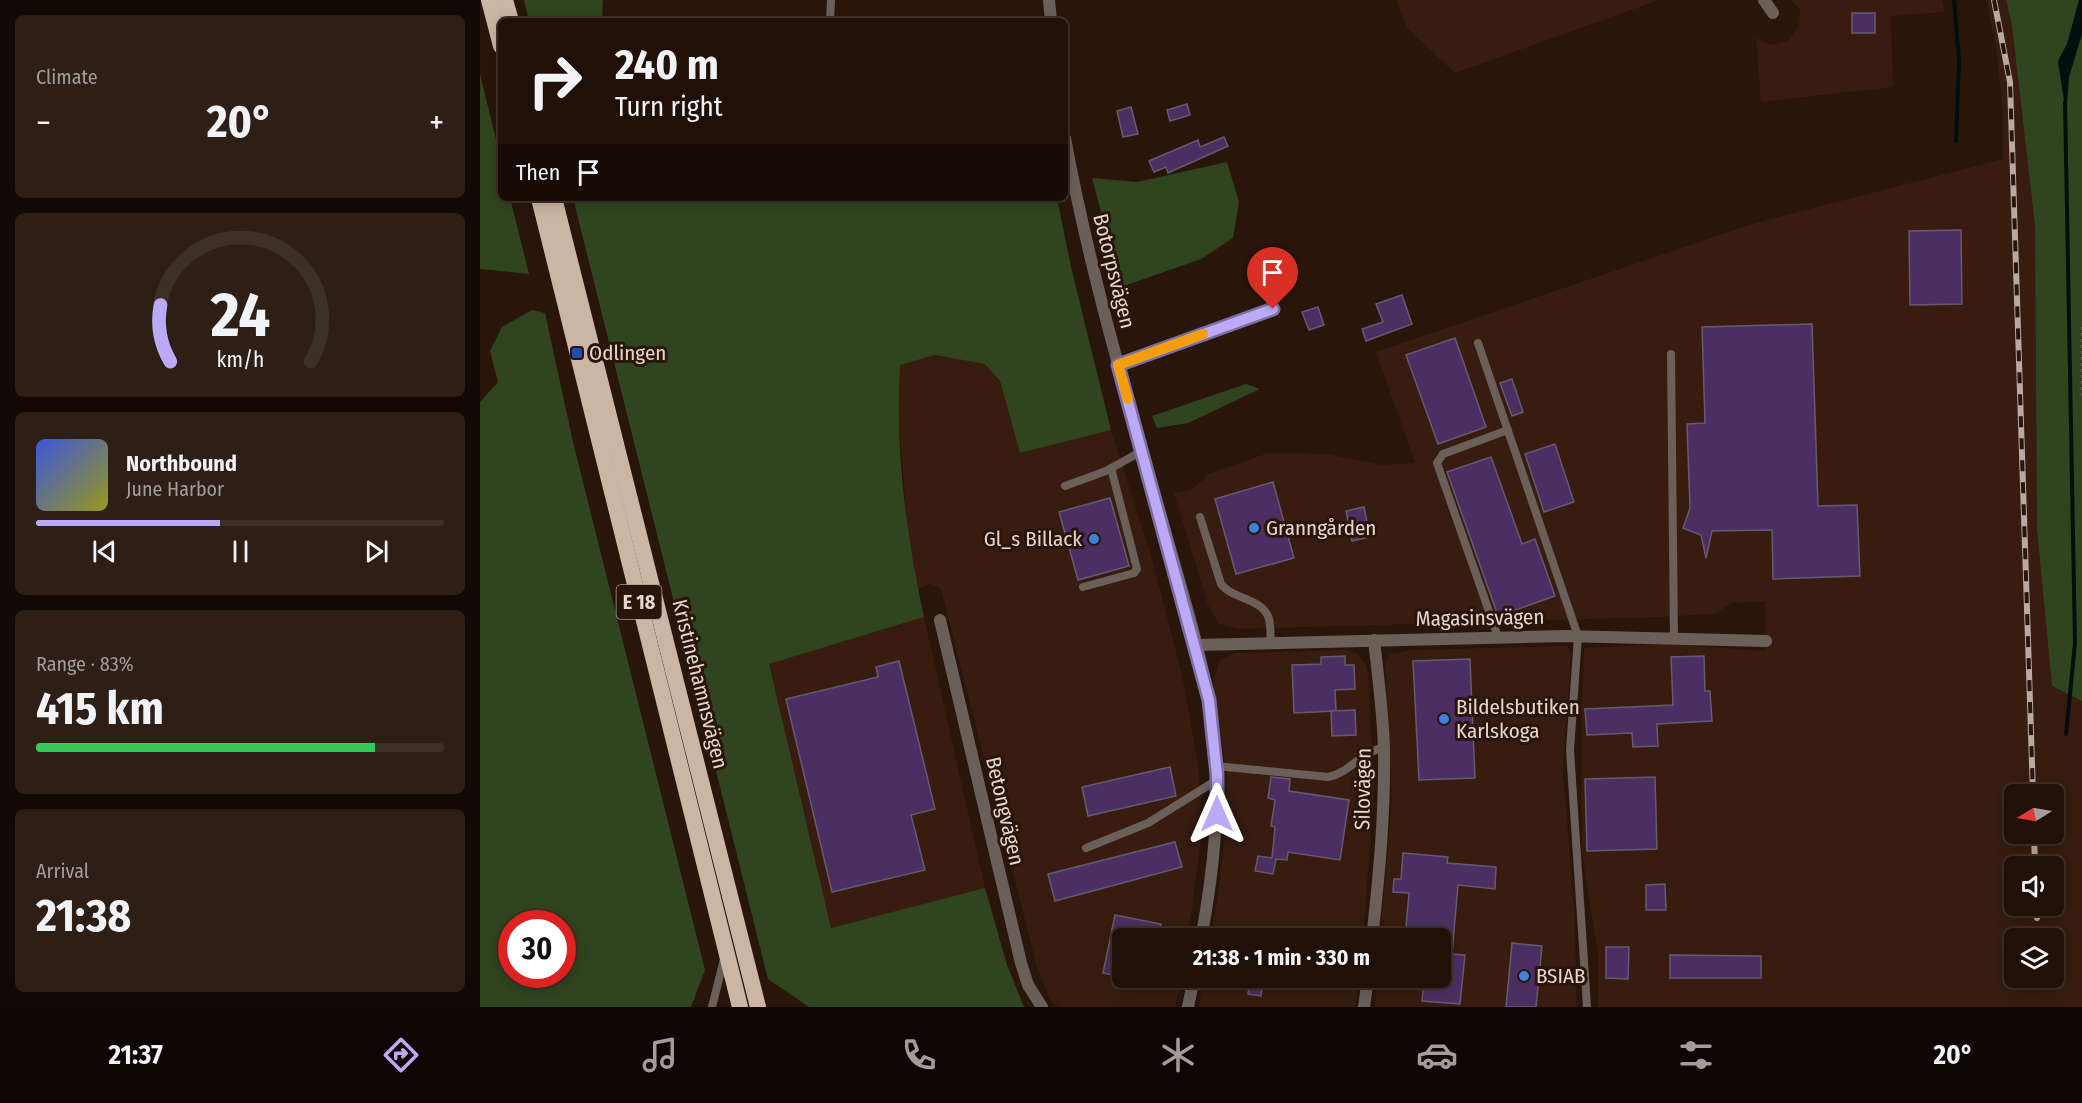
<!DOCTYPE html>
<meta charset="utf-8">
<style>
:root{--surface:#201008;--page:#2d1e16;--text:#f1f3f6;--muted:#a29d9c;--line:#3d3029;--accent:#bcaaf6}
body{margin:0;font-family:"Fira Sans Condensed",sans-serif;background:var(--page);color:var(--text);height:100vh;display:flex;flex-direction:column;font-size:22px;white-space:nowrap}
*{box-sizing:border-box;margin:0}
p{font-size:20px;color:var(--muted)}
.icon{flex:none;width:33px;height:33px;fill:none;stroke:currentColor;stroke-width:2;stroke-linecap:round;stroke-linejoin:round}
.map{position:relative;flex:1;overflow:hidden}
.side{display:flex;flex-direction:column;gap:15px;padding:15px;background:#120904;width:480px}
.side>*{flex:none}
.top-card{position:absolute;left:18px;top:18px;width:570px;height:183px;border-radius:9px;box-shadow:0 3px 15px #0003,0 0 0 2px var(--line);background:#201008;color:var(--text);overflow:hidden}
.needle{width:39px;rotate:259deg}
.fabs{position:absolute;left:1524px;top:784px;display:grid;gap:12px}
.fabs a{display:grid;place-items:center;width:60px;height:60px;border-radius:9px;background:var(--surface);box-shadow:0 3px 15px #0003,0 0 0 2px var(--line);font-size:30px}
.speed{position:absolute;left:18px;top:910px;display:flex;gap:12px;font-size:30px;font-weight:700;text-align:center}
.speed>*{display:grid;place-content:center;width:78px;height:78px;border-radius:50%;background:var(--surface);box-shadow:0 3px 15px #0003,0 0 0 2px var(--line);line-height:1}
.speed .limit{border:9px solid #d22;background:#fff;color:#111}
.pin{position:absolute;display:grid;place-items:center;width:51px;height:51px;color:#fff;margin:-62px -26px;border-radius:50% 50% 50% 0;rotate:-45deg;box-shadow:0 0 6px #0007}
.pin .icon{rotate:45deg}
.me{position:absolute;width:66px;margin:-33px;rotate:0deg;stroke-linejoin:round;filter:drop-shadow(0 0 4px #0008)}
.turn{display:flex;align-items:center;gap:21px;height:126px;padding:0 18px;font-size:27px}
.turn .icon{width:78px;height:78px;stroke-width:2.5}
.turn b{display:block;font-size:42px;line-height:51px}
.then{display:flex;align-items:center;height:57px;padding:0 18px;background:#0003;gap:12px;font-size:22px}
.big{font-size:45px;font-weight:700;line-height:1.1}
.side .widget{flex:1;display:flex;flex-direction:column;justify-content:center;gap:9px;min-width:0;padding:0 21px;border-radius:9px;background:var(--page)}
.side .dial{align-items:center;gap:0}
.dial svg{height:156px;overflow:visible;fill:none;stroke:var(--line);stroke-width:7;stroke-linecap:round;text-anchor:middle}
.dial text{fill:var(--text);stroke:none}
.song{display:flex;align-items:center;gap:18px}
.cover{width:72px;height:72px;border-radius:9px;background:linear-gradient(135deg,hsl(230 70% 55%),hsl(60 70% 35%))}
.played{height:6px;border-radius:3px;background:linear-gradient(90deg,var(--accent) 45%,var(--line) 45%)}
.keys{display:flex;justify-content:space-around;direction:ltr}
.heat{display:flex;justify-content:space-between;align-items:center;font-size:33px;direction:ltr}
.charge{height:9px;border-radius:4px;background:linear-gradient(90deg,#34c759 83%,var(--line) 0)}
.trip{position:absolute;left:632px;top:928px;width:339px;height:60px;border-radius:9px;background:var(--surface);box-shadow:0 3px 15px #0003,0 0 0 2px var(--line);font-weight:700;line-height:60px;text-align:center}
.dock{display:flex;height:96px;justify-content:space-around;align-items:center;background:#0d0603;color:var(--muted)}
.dock .icon{width:42px;height:42px}
.dock .on{color:var(--accent)}
.dock b{font-size:27px;color:var(--text)}
main{display:flex;flex:1;min-height:0}
.map>svg:first-child{display:block}
</style>
<main>
<section class="side">
<div class="widget"><p>Climate</p>
<div class="heat"><a>−</a><b class="big">20°</b><a>+</a></div>
</div>
<div class="widget dial"><svg viewBox="0 0 100 80">
<path d="M14 69A42 42 0 1 1 86 69"/>
<path d="M14 69A42 42 0 0 1 9 40" stroke="#bcaaf6"/>
<text x="50" y="56" font-size="32" font-weight="700">24</text>
<text x="50" y="72" font-size="11">km/h</text>
</svg></div>
<div class="widget">
<div class="song"><i class="cover"></i><div><b>Northbound</b><p>June Harbor</p></div></div>
<div class="played"></div>
<div class="keys"><svg class="icon" aria-label="previous" viewBox="0 0 24 24"><path d="M18 5L8 12l10 7zM5 5v14"/></svg><svg class="icon" aria-label="pause" viewBox="0 0 24 24"><path d="M8 5v14M16 5v14"/></svg><svg class="icon" aria-label="next" viewBox="0 0 24 24"><path d="M6 5l10 7-10 7zM19 5v14"/></svg></div>
</div>
<div class="widget"><p>Range · 83%</p><b class="big">415 km</b><div class="charge"></div></div>
<div class="widget"><p>Arrival</p><b class="big">21:38</b></div>
</section>
<div class="map">
<svg width="1602" height="1007" viewBox="0 0 1602 1007">
<rect width="100%" height="100%" fill="#2a150b"/>
<g fill="#371c0f" fill-rule="evenodd">
<path d="M917,0H1179L975,73L926,27Z"/>
<path d="M1311,0H1462L1465,12L1411,16L1413,87L1281,102L1276,38L1291,45L1308,41L1319,26L1320,9Z"/>
<path d="M1506,0H1526L1532,26L1555,226L1557,530L1572,685L1602,701V1007H1118V955L1102,854L1101,726L1104,648L1186,644L1285,651V601L1251,603L1235,614L1178,617L758,629L739,624L728,605L694,493L713,489L729,474L788,453L847,454L902,465L935,463L896,352L1272,224L1523,159V111L1516,47ZM1534,795H1574V834H1534ZM1534,867H1574V906H1534ZM1534,939H1574V978H1534Z"/>
<path d="M455,355L505,364L520,381L540,453L631,430L670,552L702,675L717,758L723,823L708,939H642V978H702L695,1007H579L571,1002L557,967L461,589L450,584L438,589L428,541L419,418V365Z"/>
<path d="M444,617L505,888L351,929L288,664Z"/>
<path d="M1087,646L1091,653L1083,772L1094,903L1097,1007H895L897,978H960V939H900L912,799L905,661L911,654L931,650Z"/>
<path d="M867,650L877,653L885,663L888,672L894,789L883,939H730L738,896L746,827L747,775L733,681L740,660L755,653Z"/>
<path d="M723,978H879L875,1007H719Z"/>
</g>
<g fill="#30441f" fill-rule="evenodd">
<path d="M44,0H123L122,21H49Z"/>
<path d="M1526,0H1602V701L1572,686L1557,530L1555,226L1532,26Z"/>
<path d="M0,74L21,160V198H30L49,274L0,269Z"/>
<path d="M747,162L759,202L753,238L721,259L641,287L612,178L657,182Z"/>
<path d="M93,198H577L591,267L631,430L540,453L520,381L505,364L455,355L420,365C415,450 426,534 444,617L289,664L351,928L505,888L527,965L544,1007H329L288,979Z"/>
<path d="M52,310L65,313L93,442L225,970L211,1007H0V402L18,382L10,351L22,327ZM32,924H82V975H32Z"/>
<path d="M766,384L780,389L708,423L677,428L672,416Z"/>
</g>
<path fill="#030e0e" d="M1599,0H1602V34L1589,77L1587,102L1584,101L1578,61L1587,44Z"/>
<g fill="none" stroke-linecap="round" stroke-linejoin="round">
<g stroke="#030e0e" stroke-width="4">
<path d="M1474,0L1479,60L1476,141"/>
<path d="M1585,102L1595,643L1586,734"/>
</g>
</g>
<g fill="#4c2f62" stroke="#665a71" stroke-width="1.5">
<rect x="1372" y="13" width="23" height="20"/>
<path d="M707,104L710,115L690,121L687,110Z"/>
<path d="M651,107L658,134L643,137L637,111Z"/>
<path d="M744,137L748,146L688,173L686,167L674,172L669,161L718,140L720,147Z"/>
<path d="M1481,230L1482,304L1430,305L1429,231Z"/>
<path d="M922,295L932,324L886,341L882,329L903,322L896,304Z"/>
<path d="M838,307L844,325L829,330L822,312Z"/>
<path d="M1332,324L1338,506L1377,505L1380,576L1293,579L1292,530L1232,531L1226,558L1221,535L1203,528L1210,508L1207,424L1225,423L1222,327Z"/>
<path d="M975,338L1006,427L958,444L926,355Z"/>
<path d="M1032,379L1043,412L1032,416L1020,383Z"/>
<path d="M1075,444L1094,502L1064,512L1045,454Z"/>
<path d="M1011,457L1042,544L1055,539L1075,596L1018,616L967,472Z"/>
<path d="M793,482L814,558L756,574L735,499Z"/>
<path d="M630,498L649,566L598,580L579,512Z"/>
<path d="M884,507L890,537L872,541L866,511Z"/>
<path d="M865,656V665H874L875,689L855,690L856,711L814,713L812,665L841,664V657Z"/>
<path d="M1224,656L1225,691H1230L1232,721L1177,724L1178,746L1153,747L1152,733L1107,735L1105,709L1193,705L1191,657Z"/>
<path d="M990,659L995,778L939,780L933,661Z"/>
<path d="M419,661L455,809L431,815L445,870L352,892L306,699L398,677L396,667Z"/>
<path d="M875,710L876,735L852,736L851,711Z"/>
<path d="M690,767L696,796L608,816L602,787Z"/>
<path d="M791,777L810,779L809,791L869,800L860,860L808,852L807,860L796,859L793,874L775,871L778,856L792,858L795,827L791,826L795,800L788,798Z"/>
<path d="M1175,777L1177,849L1107,851L1105,779Z"/>
<path d="M695,842L702,867L575,901L568,874Z"/>
<path d="M923,853L968,857L967,863L1016,867L1015,889L978,885L972,954L985,955L980,1004L942,1001L944,978H960V939H925L929,893L913,892L914,879H921Z"/>
<path d="M1185,884L1186,910H1166V885Z"/>
<path d="M635,915L681,924L678,939H642V977L623,973Z"/>
<path d="M1032,943L1062,946L1056,1007H1026Z"/>
<path d="M1126,947H1149L1148,979L1126,978Z"/>
<path d="M1190,955L1281,956V978H1190Z"/>
<path d="M770,978H783L781,996L768,994Z"/>
</g>
<g fill="none" stroke-linecap="round" stroke-linejoin="round">
<path stroke="#68554c" stroke-width="2" stroke-dasharray="3 3" stroke-linecap="butt" d="M1602,327V397"/>
<g stroke="#6b6059" stroke-width="8">
<path d="M350,21L351,0"/>
<path d="M998,343L1098,636L1090,750L1107,1007"/>
<path d="M1191,354L1194,639"/>
<path d="M638,365L793,309"/>
<path d="M585,486L626,471L662,451"/>
<path d="M720,517L741,584C753,600 782,597 789,619C791,626 790,635 791,643"/>
<path d="M603,587L654,573L657,569L631,468"/>
<path d="M1018,637L957,463L963,454L1028,430"/>
<path d="M736,766L848,777C870,773 881,751 904,748"/>
<path d="M606,848L668,823L737,780"/>
<path d="M232,1007L244,959"/>
</g>
<g stroke="#6b6059" stroke-width="12">
<path d="M569,0L571,21"/>
<path d="M1284,0L1293,13"/>
<path d="M585,138C609,268 646,394 682,520C701,590 725,660 733,732C741,802 734,870 721,939"/>
<path d="M460,620L541,963L548,985L562,1007"/>
<path d="M716,645L1084,636L1286,641"/>
<path d="M892,939C899,876 905,814 904,750C903,713 898,676 894,640"/>
<path d="M708,1007L714,978"/>
<path d="M884,1007L888,978"/>
</g>
<g stroke="#ccb5a4" stroke-width="16">
<path d="M9,0L21,46"/>
<path d="M25,0L31,21"/>
<path d="M59,198L260,1007"/>
<path d="M74,198L278,1007"/>
</g>
<g stroke="#baa9a2" stroke-width="6">
<g id="rail">
<path d="M1514,0L1530,82L1553,795"/>
<path d="M1554,834L1555,867"/>
<path d="M1557,906V918"/>
</g>
</g>
<use href="#rail" stroke="#2a150b" stroke-width="4" stroke-dasharray="11" stroke-linecap="butt"/>
</g>
<g fill="none" stroke-linecap="round" stroke-linejoin="round">
<g stroke="#7a6ea0" stroke-width="15">
<path id="route" d="M737,814V775L729,700L638,365L793,309"/>
</g>
<use href="#route" stroke="#bcaaf6" stroke-width="10"/>
<path stroke="#f59e0b" stroke-width="10" d="M648,399L638,365L723,334"/>
</g>
<rect fill="#1a4fb4" stroke="#2a150b" stroke-width="2" x="91" y="347" width="12" height="12" rx="3"/>
<g fill="#3f7fe0" stroke="#2a150b" stroke-width="2">
<circle cx="774" cy="528" r="6"/>
<circle cx="614" cy="539" r="6"/>
<circle cx="964" cy="719" r="6"/>
<circle cx="1044" cy="976" r="6"/>
</g>
<g text-anchor="middle" stroke-width="6" stroke-linejoin="round" paint-order="stroke">
<rect fill="#2a150b" stroke="#ac9b94" stroke-width="1.5" x="136.5" y="585" width="45" height="34" rx="4.5"/>
<g font-size="20" font-weight="bold" fill="#e4d5ce">
<text x="159" y="609">E 18</text>
</g>
<g font-size="21" fill="#e4d5ce" stroke="#2a150b">
<text transform="translate(634 271) rotate(76)" y="7">Botorpsvägen</text>
<text transform="translate(1000 618) rotate(-1)" y="7">Magasinsvägen</text>
<text transform="translate(220 684) rotate(76)" y="7">Kristinehamnsvägen</text>
<text transform="translate(883 789) rotate(-89)" y="7">Silovägen</text>
<text transform="translate(525 811) rotate(77)" y="7">Betongvägen</text>
</g>
<g font-size="21" fill="#e4d5ce" stroke="#2a150b" text-anchor="start">
<text x="109" y="360">Odlingen</text>
<text x="786" y="535">Granngården</text>
<text x="602" y="546" text-anchor="end">Gl_s Billack</text>
<text x="976" y="714">Bildelsbutiken<tspan x="976" dy="24">Karlskoga</tspan></text>
<text x="1056" y="983">BSIAB</text>
</g>
</g>
</svg>
<div class="fabs">
<a><svg class="needle" viewBox="-14 -14 28 28"><path d="M0-13l5 13h-10z" fill="#e53935"/><path d="M0 13l5-13h-10z" fill="#a29d9c"/></svg></a>
<a><svg class="icon" aria-label="sound" viewBox="0 0 24 24"><path d="M4 9h4l5-4v14l-5-4H4zM17 9q2 3 0 6"/></svg></a>
<a><svg class="icon" aria-label="layers" viewBox="0 0 24 24"><path d="M12 4l9 5-9 5-9-5zM3 14l9 5 9-5"/></svg></a>
</div>
<div class="speed"><div class="limit">30</div></div>
<div class="pin" style="left:793px;top:309px;background:#d93025"><svg class="icon" aria-label="arrive" viewBox="0 0 24 24"><path d="M6 21V4h12l-3 4 3 4H6"/></svg></div>
<svg class="me" style="left:737px;top:814px" viewBox="-20 -20 40 40"><path d="M0-17L14 15 0 8-14 15z" fill="#bcaaf6" stroke="#fff" stroke-width="4"/></svg>
<div class="trip">21:38 · 1 min · 330 m</div>
<div class="top-card">
<div class="turn"><svg class="icon" aria-label="right" viewBox="0 0 24 24"><path d="M7 20v-9h11M14 6l5 5-5 5"/></svg><div><b>240 m</b>Turn right</div></div>
<div class="then">Then<svg class="icon" aria-label="arrive" viewBox="0 0 24 24"><path d="M6 21V4h12l-3 4 3 4H6"/></svg></div>
</div>
</div>
</main>
<nav class="dock">
<b>21:37</b>
<svg class="icon on" aria-label="directions" viewBox="0 0 24 24"><path d="M12 3l9 9-9 9-9-9zM9 14v-3h6M13 9l2 2-2 2"/></svg>
<svg class="icon" aria-label="music" viewBox="0 0 24 24"><path d="M9 18V5l10-2v13"/><circle cx="6" cy="18" r="3"/><circle cx="16" cy="16" r="3"/></svg>
<svg class="icon" aria-label="phone" viewBox="0 0 24 24"><path d="M5 4h4l2 5-3 2q2 4 5 5l2-3 5 2v4C11 20 4 13 5 4z"/></svg>
<svg class="icon" aria-label="climate" viewBox="0 0 24 24"><path d="M12 3v18M4 7l16 10M4 17L20 7"/></svg>
<svg class="icon" aria-label="car" viewBox="0 0 24 24"><path d="M5 17H2v-5l4-1 3-4h7l3 4 3 1v5h-3M9 17h6M6 11h13"/><circle cx="7" cy="17" r="2"/><circle cx="17" cy="17" r="2"/></svg>
<svg class="icon" aria-label="filters" viewBox="0 0 24 24"><path d="M4 7h16M4 17h16"/><circle cx="9" cy="7" r="2"/><circle cx="15" cy="17" r="2"/></svg>
<b>20°</b>
</nav>
